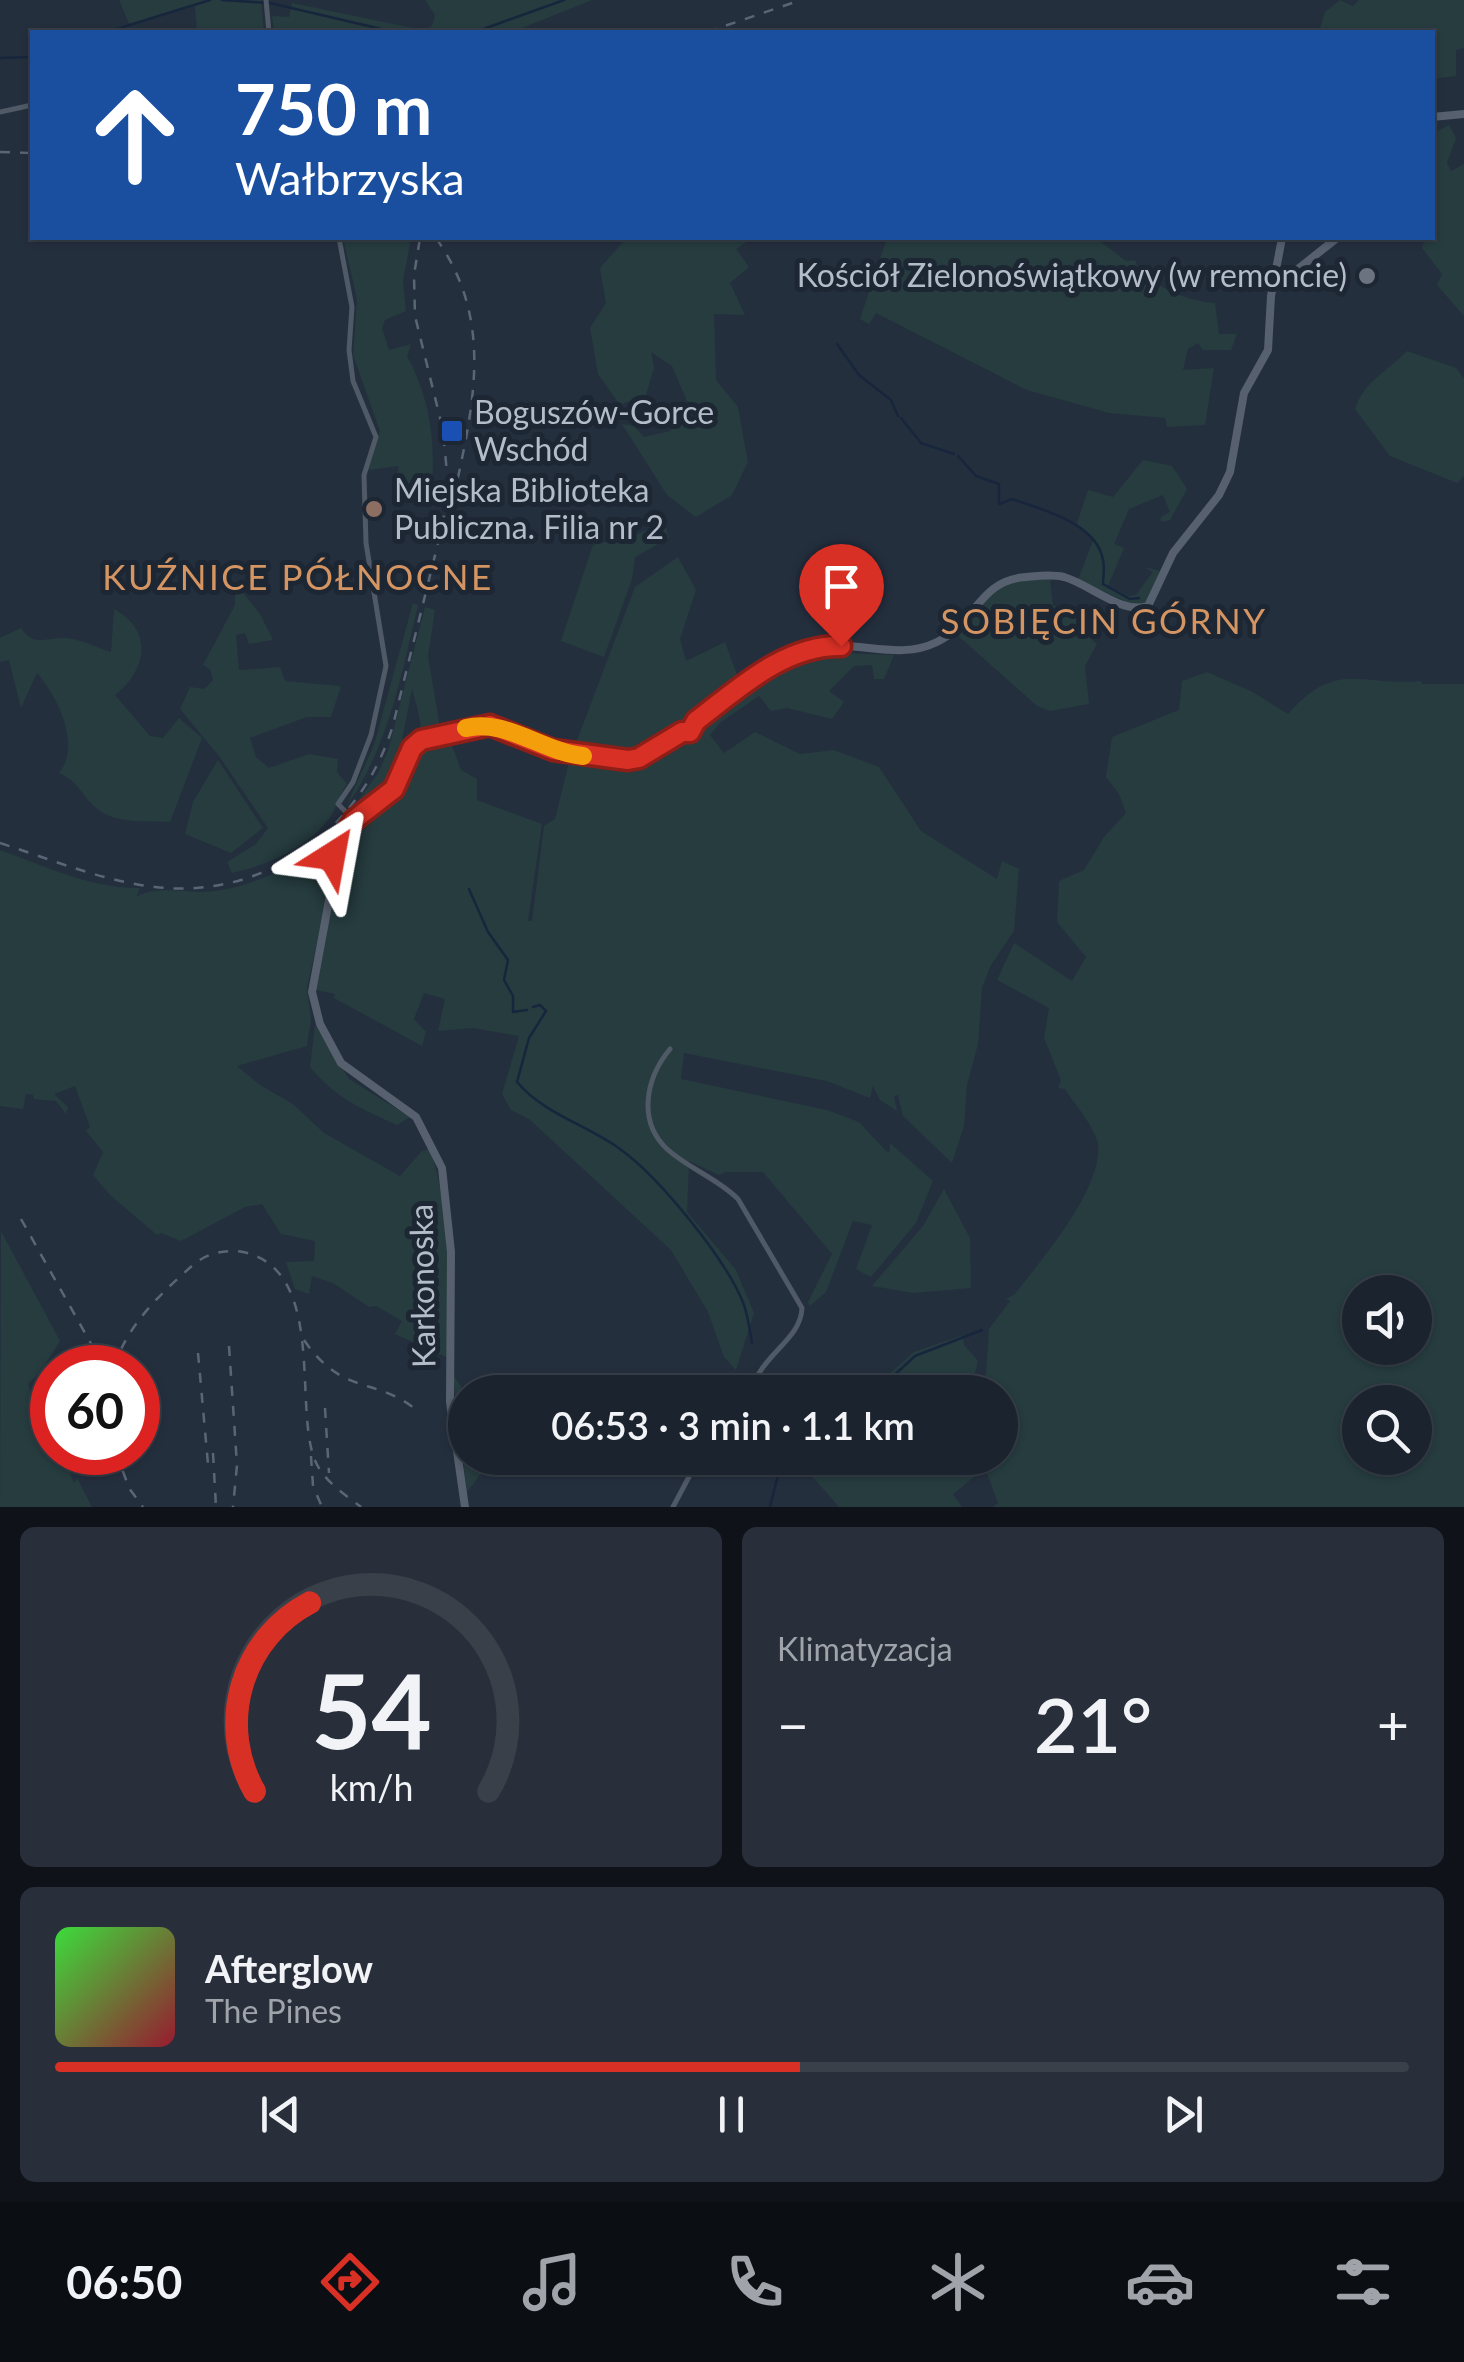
<!DOCTYPE html>
<html lang="pl">
<meta charset="utf-8">
<style>
:root{--surface:#1b232e;--page:#282f3a;--text:#f1f3f6;--muted:#a0a4aa;--line:#39404a;--accent:#d93025}
body{margin:0;font-family:Lato,sans-serif;background:var(--page);color:var(--text);height:100vh;display:flex;flex-direction:column;font-size:38px;white-space:nowrap}
*{box-sizing:border-box;margin:0}
p{font-size:32px;color:var(--muted)}
.icon{flex:none;width:55px;height:55px;fill:none;stroke:currentColor;stroke-width:2;stroke-linecap:round;stroke-linejoin:round}
.map{position:relative;height:1507px;overflow:hidden}
.drawer{display:flex;flex-direction:column;gap:20px;padding:20px;background:#0f1319;flex:1}
.drawer>*{flex:none}
.banner{position:absolute;left:30px;top:30px;width:1405px;height:210px;border-radius:0px;box-shadow:0 2px 8px #0004,0 0 0 2px var(--line);background:#1a4fa0;color:#fff;overflow:hidden}
.fabs{position:absolute;left:1342px;top:1275px;display:grid;gap:20px}
.fabs a{display:grid;place-items:center;width:90px;height:90px;border-radius:50%;background:var(--surface);box-shadow:0 2px 8px #0004,0 0 0 2px var(--line);font-size:50px}
.speed{position:absolute;left:30px;top:1345px;display:flex;gap:20px;font-size:50px;font-weight:700;text-align:center}
.speed>*{display:grid;place-content:center;width:130px;height:130px;border-radius:50%;background:var(--surface);box-shadow:0 2px 8px #0004,0 0 0 2px var(--line);line-height:1}
.speed .limit{border:15px solid #d22;background:#fff;color:#111}
.pin{position:absolute;display:grid;place-items:center;width:85px;height:85px;color:#fff;margin:-102px -42px;border-radius:50% 50% 50% 0;rotate:-45deg;box-shadow:0 0 10px #0007}
.pin .icon{rotate:45deg}
.me{position:absolute;width:110px;margin:-55px;rotate:34deg;stroke-linejoin:round;filter:drop-shadow(0 0 8px #0008)}
.turn{display:flex;align-items:center;gap:35px;height:210px;padding:0 40px;font-size:45px}
.turn .icon{width:130px;height:130px;stroke-width:2.5}
.turn b{display:block;font-size:70px;line-height:85px}
.big{font-size:75px;font-weight:600;line-height:1.1}
.drawer .widget{flex:1;display:flex;flex-direction:column;justify-content:center;gap:15px;min-width:0;padding:0 35px;border-radius:15px;background:var(--page)}
.drawer .dial{align-items:center;gap:0}
.dial svg{height:260px;overflow:visible;fill:none;stroke:var(--line);stroke-width:7;stroke-linecap:round;text-anchor:middle}
.dial text{fill:var(--text);stroke:none}
.song{display:flex;align-items:center;gap:30px}
.cover{width:120px;height:120px;border-radius:15px;background:linear-gradient(135deg,hsl(120 70% 55%),hsl(350 70% 35%))}
.played{height:10px;border-radius:5px;background:linear-gradient(90deg,var(--accent) 55%,var(--line) 55%)}
.keys{display:flex;justify-content:space-around;direction:ltr}
.heat{display:flex;justify-content:space-between;align-items:center;font-size:55px;direction:ltr}
.drawer .tiles{flex:1;display:grid;gap:20px;grid-template-columns:1fr 1fr}
.widget:last-child{grid-column:span 2}
.trip{position:absolute;left:448px;top:1375px;width:570px;height:100px;border-radius:50px;background:var(--surface);box-shadow:0 2px 8px #0004,0 0 0 2px var(--line);font-weight:600;line-height:100px;text-align:center}
.tab-bar{display:flex;height:160px;justify-content:space-around;align-items:center;background:#0b0e12;color:var(--muted)}
.tab-bar .icon{width:70px;height:70px}
.tab-bar .on{color:var(--accent)}
.tab-bar b{font-size:45px;color:var(--text)}
.map>svg:first-child{display:block}
</style>
<div class="map">
<svg width="1464" height="1507" viewBox="0 0 1464 1507">
<rect width="100%" height="100%" fill="#242f3e"/>
<g fill="#263c3f" fill-rule="evenodd">
<path d="M119,0H261L264,32H197L195,6L130,26Z"/>
<path d="M425,0H592L512,32H274L272,16L289,17L292,3L422,30L432,26L435,15Z"/>
<path d="M1340,0L1353,6L1359,0H1464V48L1456,50V76L1433,79L1432,32H1319L1325,12Z"/>
<path d="M1449,125L1456,138L1447,163L1451,171L1464,164V316L1437,285L1442,274L1422,248L1425,238H1432L1433,133Z"/>
<path d="M343,238H411L403,281L406,311L385,320L382,328L389,350L411,344L407,356C432,402 436,448 431,499L408,504L407,497L398,496L395,484L399,466L368,470L380,431L353,355L357,299Z"/>
<path d="M621,238L751,239L736,249L749,267L730,283L745,315L714,314L716,380L738,407L748,462L732,495L696,517L667,495L622,424L634,426L644,437L670,431L690,408L672,366L651,352L654,368L646,395L620,405L598,374L590,328L606,303L600,268L623,242Z"/>
<path d="M887,238H1096L1126,261L1135,260L1139,273C1164,289 1186,301 1215,303L1219,334H1237L1231,350H1203L1198,343L1188,349L1183,370L1214,368L1205,425L1167,427L1165,418L1109,413L1027,390L876,313L869,324L860,319Z"/>
<path d="M1407,351L1456,368L1464,378V476L1457,483L1390,456L1355,409C1364,381 1387,372 1407,351Z"/>
<path d="M1143,460L1172,466L1187,489L1170,520L1162,522L1160,518L1170,512L1163,495L1129,509L1114,544L1124,548L1108,586L1129,596L1136,595L1153,572L1144,567L1160,571L1148,604L1135,606L1078,580L1094,538L1076,526L1088,490L1113,497Z"/>
<path d="M664,521L669,538L635,557L632,579L604,657L561,641L593,545L634,536Z"/>
<path d="M678,557L696,590L680,639L686,661L725,642L740,683L640,756L573,751L635,587Z"/>
<path d="M1050,579L1053,605L1080,619L1078,628L1097,644L1085,666L1089,704L1050,711L1037,706L955,633C999,596 982,581 1050,579Z"/>
<path d="M235,583L260,614L273,640L249,644L245,633L236,635L239,670L280,667L285,681L341,686L331,717H307L250,738L256,757L269,768L309,754L338,759L337,772L347,784C341,793 337,805 333,812C315,845 266,866 232,873L227,862L256,844L268,828L219,756L180,709L190,687L204,689L213,680L210,669L203,665L235,605Z"/>
<path d="M413,603L418,605C401,676 389,746 346,807L374,745Z"/>
<path d="M425,607L435,610L428,656L442,739L449,737L461,770L477,779V800L542,824L528,921H532L544,826L555,819L570,758L627,764L640,761L699,728L769,673L817,652L894,655L884,679H874L872,665L854,666L829,691L844,702L832,719L787,708L771,711L759,696L721,722L710,735L724,753L755,732L800,754L834,750L879,767L921,831L997,879L1002,861L1019,869L1014,931L991,965L982,988L978,1044L967,1085L964,1126L952,1163L903,1116L898,1095L894,1096L897,1111L880,1100L873,1086L870,1098L827,1081L684,1053L681,1079L827,1110L859,1122L886,1151L890,1152V1143L933,1181L916,1223L871,1277L856,1269L872,1225L853,1221L826,1292L810,1306L808,1302L832,1254L763,1172H725L719,1175L689,1161L687,1212L736,1270L754,1313L736,1370L724,1357L708,1312L671,1250L529,1119L511,1110L502,1094L519,1036L473,1028L438,1031L445,999L424,993L414,1019L426,1032L422,1046L334,998L335,994L316,990C313,969 328,867 338,847C356,811 418,777 421,741C423,727 416,703 412,689L394,781L382,794L351,811L378,773L388,751Z"/>
<path d="M114,609C154,631 147,670 115,695L150,736L163,738L179,718L202,738L170,822C149,821 117,824 99,810C83,799 79,781 59,773C82,745 57,696 37,673L21,708L9,660L0,662V638L21,628C34,648 46,637 65,638C79,638 97,648 111,652Z"/>
<path d="M1207,672L1253,692L1288,714C1337,658 1362,687 1421,681L1422,684H1464V1507H993L998,1503L985,1468L953,1494L962,1507H839L811,1475L825,1458H1000V1392H985L989,1329L1010,1301L1006,1299L1015,1294C1041,1260 1103,1189 1098,1144C1095,1127 1074,1104 1065,1089L1058,1088L1061,1080L1044,1038L1049,1008L997,980L1014,943L1072,981L1086,957L1057,922L1059,881L1084,870L1104,837L1126,813L1119,794L1106,777L1112,737L1179,710L1182,681ZM1360,1292H1415V1348H1360ZM1360,1402H1415V1458H1360Z"/>
<path d="M218,760L263,828L231,853L185,834L193,802Z"/>
<path d="M345,819L327,857L326,901L307,988L311,1019L307,1046L237,1066L260,1085L293,1104L324,1133L400,1176L421,1152L430,1148C453,1222 448,1282 448,1358L395,1334L402,1321L376,1306L369,1307L333,1283L312,1276L309,1294L295,1289L286,1262L314,1261L315,1241L281,1234L262,1204L245,1207L181,1241L161,1233L157,1235L110,1195L93,1175L103,1152L86,1131L90,1127L75,1086L54,1094L68,1107L66,1114L56,1101L34,1099L33,1095L26,1094L23,1109L0,1106V850C45,866 92,889 140,888L136,897C155,886 181,892 203,892C256,890 312,858 345,819Z"/>
<path d="M315,1025L349,1079L410,1117L397,1125C360,1108 337,1099 310,1067Z"/>
<path d="M944,1189L970,1238L971,1288L913,1293L872,1286L923,1226Z"/>
<path d="M1,1231L60,1341C52,1353 40,1376 28,1383C34,1408 52,1426 52,1452L63,1453L74,1483L77,1478L92,1507H0Z"/>
<path d="M963,1335L964,1345L978,1361L970,1392H903L896,1380L885,1378L914,1352Z"/>
<path d="M453,1375L465,1392V1458H493L467,1492Z"/>
</g>
<g fill="none" stroke-linecap="round" stroke-linejoin="round">
<g stroke="#17263c" stroke-width="2.5">
<path d="M222,0L270,3L394,32"/>
<path d="M107,32L210,0"/>
<path d="M475,32L564,0"/>
<path d="M0,58L32,57"/>
<path d="M837,344L859,375L891,400L898,416"/>
<path d="M901,418L921,443L954,454"/>
<path d="M958,456L976,476L999,484V504L1012,499C1041,509 1097,523 1103,560C1105,567 1103,576 1103,584L1130,599L1139,598"/>
<path d="M469,889L488,932L508,960L504,980L513,996V1012L527,1010"/>
<path d="M533,1007L540,1005L546,1011L529,1038L517,1082C544,1114 587,1125 620,1149C659,1177 727,1260 744,1305C748,1317 750,1331 752,1343"/>
<path d="M890,1379L915,1356L982,1330"/>
<path d="M877,1392L887,1384"/>
<path d="M770,1507L778,1475L792,1458"/>
</g>
<g stroke="#505966" stroke-width="5">
<path d="M266,0L269,32"/>
<path d="M0,112L32,105"/>
<path d="M339,238L352,307L349,350L353,381L376,437L364,475L366,543L386,666L371,735L353,782L338,804L354,820"/>
<path d="M670,1049C646,1078 637,1121 667,1149C689,1169 717,1178 738,1199L802,1308C801,1340 760,1355 751,1392"/>
<path d="M673,1507L699,1458"/>
</g>
<g stroke="#56606e" stroke-width="8">
<path d="M1432,117L1464,114"/>
<path d="M1274,288L1337,238"/>
<path d="M688,732L693,723C733,692 779,649 832,646C867,644 903,659 937,642C976,623 979,580 1026,577C1038,576 1051,574 1064,577C1090,584 1122,615 1148,606L1173,553L1219,495L1230,472L1244,393L1268,350L1271,296L1282,238"/>
<path d="M465,1507L450,1402L451,1252L442,1168L416,1117L341,1063L320,1024L312,992L330,895L329,866L335,846L356,818L394,789L412,748L421,740L490,725L553,750L627,761L650,753L684,730H691"/>
</g>
<g stroke="#5a6575" stroke-width="2.5" stroke-dasharray="10 10" stroke-linecap="butt">
<path d="M707,32L801,0"/>
<path d="M0,152L32,153"/>
<path d="M436,238C491,316 476,394 457,482"/>
<path d="M0,843C50,859 102,881 155,887C265,900 362,829 393,725L443,523L448,484L443,430L415,316L414,275L420,238"/>
<path d="M21,1219L94,1349L101,1368"/>
<path d="M304,1340C344,1398 375,1375 419,1412"/>
<path d="M229,1346L237,1465L233,1507"/>
<path d="M198,1353L208,1464"/>
<path d="M114,1368C126,1326 161,1293 193,1265C207,1253 225,1249 243,1252C326,1270 294,1402 314,1458C322,1480 343,1493 361,1507"/>
<path d="M325,1408L329,1473"/>
<path d="M116,1452L129,1488L143,1507"/>
<path d="M213,1453L216,1507"/>
<path d="M311,1456L313,1486L322,1507"/>
</g>
</g>
<g fill="none" stroke-linecap="round" stroke-linejoin="round">
<g stroke="#8d1f18" stroke-width="25">
<path id="route" d="M332,856L354,820L394,789L412,748L421,740L490,725L553,750L628,760L639,758L682,732H690L696,721C738,689 784,645 841,646"/>
</g>
<use href="#route" stroke="#d93025" stroke-width="18"/>
<path stroke="#f59e0b" stroke-width="18" d="M466,728C505,718 543,752 583,756"/>
</g>
<circle fill="#6b7280" stroke="#1d2633" stroke-width="4" cx="1367" cy="276" r="10"/>
<rect fill="#1a4fb4" stroke="#1d2633" stroke-width="4" x="440" y="419" width="24" height="24" rx="5"/>
<circle fill="#8d6e63" stroke="#1d2633" stroke-width="4" cx="374" cy="509" r="10"/>
<g text-anchor="middle" stroke-width="10" stroke-linejoin="round" paint-order="stroke">
<g font-size="32" fill="#b4bcc9" stroke="#1d2633" text-anchor="start">
<text x="1347" y="287" text-anchor="end">Kościół Zielonoświątkowy (w remoncie)</text>
<text x="474" y="424">Boguszów-Gorce<tspan x="474" dy="37">Wschód</tspan></text>
<text x="394" y="502">Miejska Biblioteka<tspan x="394" dy="37">Publiczna. Filia nr 2</tspan></text>
</g>
<g font-size="32" fill="#b4bcc9" stroke="#1d2633">
<text transform="translate(423 1286) rotate(-91)" y="11">Karkonoska</text>
</g>
<g font-size="35" letter-spacing="2.5" fill="#d59563" stroke="#1d2633">
<text x="298" y="590">KUŹNICE PÓŁNOCNE</text>
<text x="1104" y="634">SOBIĘCIN GÓRNY</text>
</g>
</g>
</svg>
<div class="fabs">
<a><svg class="icon" aria-label="sound" viewBox="0 0 24 24"><path d="M4 9h4l5-4v14l-5-4H4zM17 9q2 3 0 6"/></svg></a>
<a><svg class="icon" aria-label="search" viewBox="0 0 24 24"><circle cx="10" cy="10" r="6"/><path d="M15 15l6 6"/></svg></a>
</div>
<div class="speed"><div class="limit">60</div></div>
<div class="pin" style="left:841px;top:646px;background:#d93025"><svg class="icon" aria-label="arrive" viewBox="0 0 24 24"><path d="M6 21V4h12l-3 4 3 4H6"/></svg></div>
<svg class="me" style="left:332px;top:856px" viewBox="-20 -20 40 40"><path d="M0-17L14 15 0 8-14 15z" fill="#d93025" stroke="#fff" stroke-width="4"/></svg>
<div class="trip">06:53 · 3 min · 1.1 km</div>
<div class="banner">
<div class="turn"><svg class="icon" aria-label="ahead" viewBox="0 0 24 24"><path d="M12 20V5M6 11l6-6 6 6"/></svg><div><b>750 m</b>Wałbrzyska</div></div>
</div>
</div>
<section class="drawer">
<div class="tiles">
<div class="widget dial"><svg viewBox="0 0 100 80">
<path d="M14 69A42 42 0 1 1 86 69"/>
<path d="M14 69A42 42 0 0 1 31 11" stroke="#d93025"/>
<text x="50" y="56" font-size="32" font-weight="700">54</text>
<text x="50" y="72" font-size="11">km/h</text>
</svg></div>
<div class="widget"><p>Klimatyzacja</p>
<div class="heat"><a>−</a><b class="big">21°</b><a>+</a></div>
</div>
<div class="widget">
<div class="song"><i class="cover"></i><div><b>Afterglow</b><p>The Pines</p></div></div>
<div class="played"></div>
<div class="keys"><svg class="icon" aria-label="previous" viewBox="0 0 24 24"><path d="M18 5L8 12l10 7zM5 5v14"/></svg><svg class="icon" aria-label="pause" viewBox="0 0 24 24"><path d="M8 5v14M16 5v14"/></svg><svg class="icon" aria-label="next" viewBox="0 0 24 24"><path d="M6 5l10 7-10 7zM19 5v14"/></svg></div>
</div>
</div>
</section>
<nav class="tab-bar">
<b>06:50</b>
<svg class="icon on" aria-label="directions" viewBox="0 0 24 24"><path d="M12 3l9 9-9 9-9-9zM9 14v-3h6M13 9l2 2-2 2"/></svg>
<svg class="icon" aria-label="music" viewBox="0 0 24 24"><path d="M9 18V5l10-2v13"/><circle cx="6" cy="18" r="3"/><circle cx="16" cy="16" r="3"/></svg>
<svg class="icon" aria-label="phone" viewBox="0 0 24 24"><path d="M5 4h4l2 5-3 2q2 4 5 5l2-3 5 2v4C11 20 4 13 5 4z"/></svg>
<svg class="icon" aria-label="climate" viewBox="0 0 24 24"><path d="M12 3v18M4 7l16 10M4 17L20 7"/></svg>
<svg class="icon" aria-label="car" viewBox="0 0 24 24"><path d="M5 17H2v-5l4-1 3-4h7l3 4 3 1v5h-3M9 17h6M6 11h13"/><circle cx="7" cy="17" r="2"/><circle cx="17" cy="17" r="2"/></svg>
<svg class="icon" aria-label="filters" viewBox="0 0 24 24"><path d="M4 7h16M4 17h16"/><circle cx="9" cy="7" r="2"/><circle cx="15" cy="17" r="2"/></svg>
</nav>
